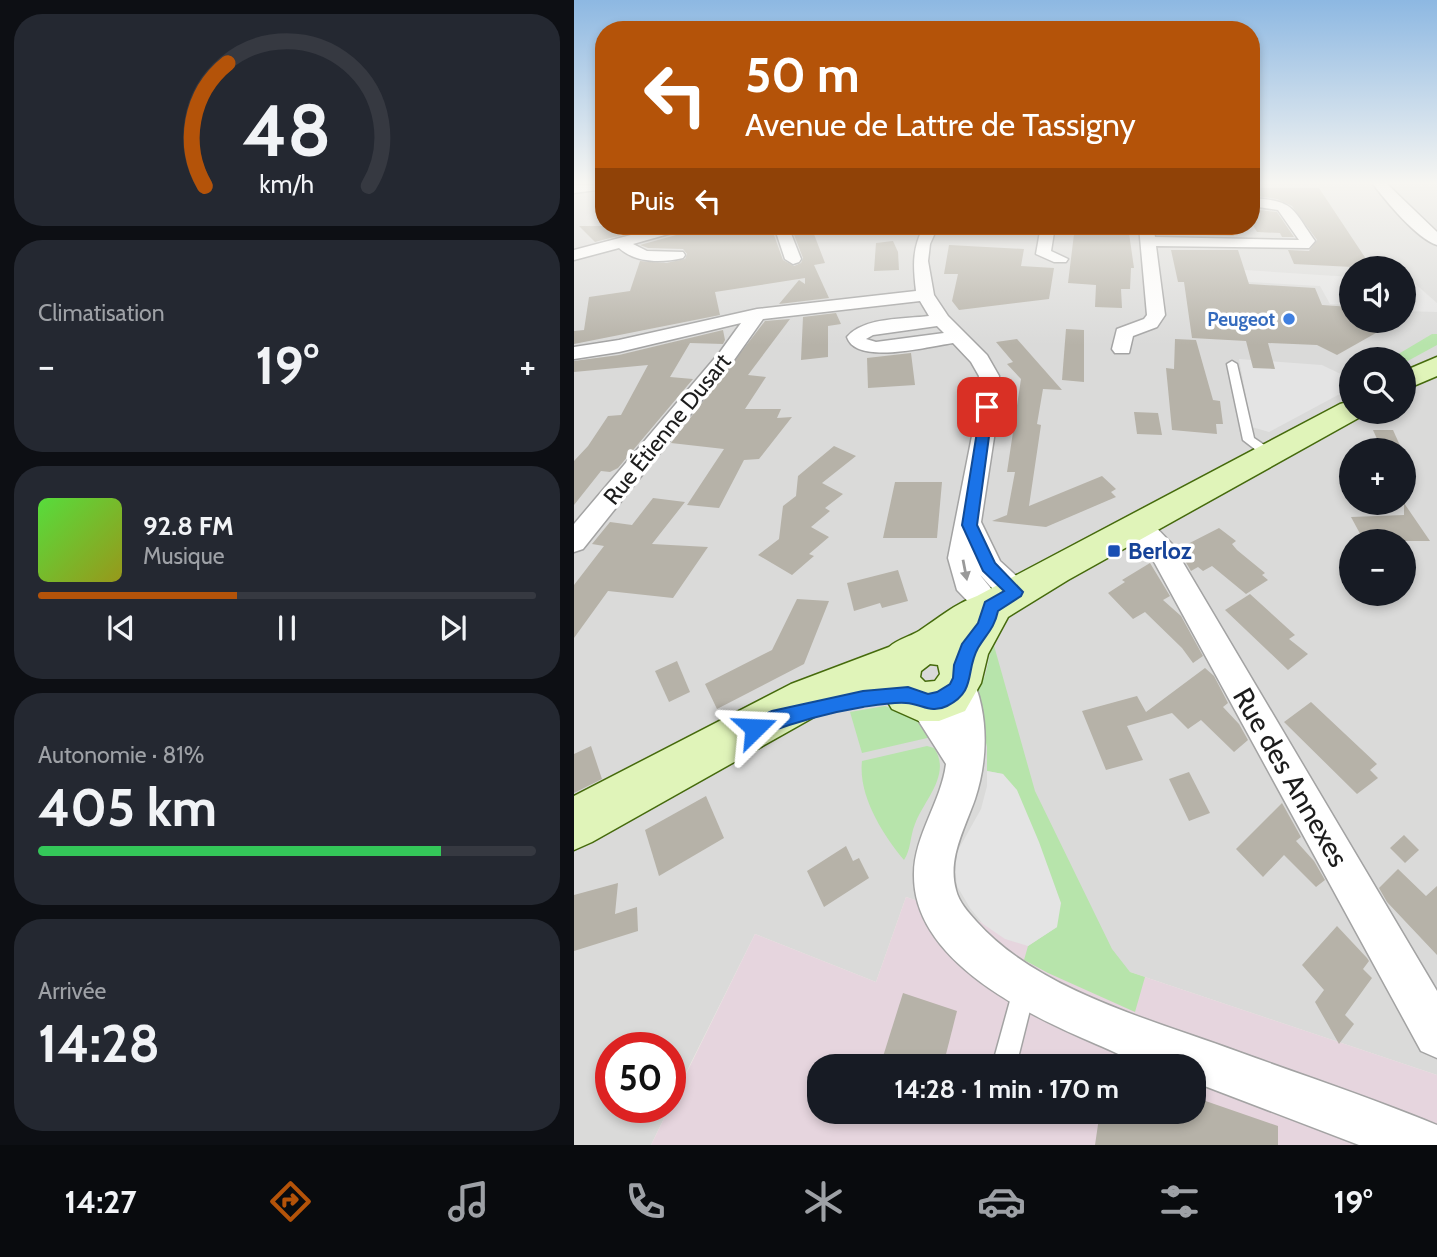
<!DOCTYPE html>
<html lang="fr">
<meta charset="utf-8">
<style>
:root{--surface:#171b24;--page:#242831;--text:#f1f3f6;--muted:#9ea1a6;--line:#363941;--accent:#b45309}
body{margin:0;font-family:Cabin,sans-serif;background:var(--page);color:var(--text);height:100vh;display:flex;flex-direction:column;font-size:26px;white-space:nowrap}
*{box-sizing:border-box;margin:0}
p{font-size:23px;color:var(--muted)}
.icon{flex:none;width:38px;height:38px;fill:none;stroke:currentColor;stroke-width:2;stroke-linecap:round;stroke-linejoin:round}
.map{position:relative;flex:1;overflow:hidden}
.drawer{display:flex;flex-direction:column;gap:14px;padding:14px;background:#0d0f14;width:574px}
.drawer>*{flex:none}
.hud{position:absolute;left:21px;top:21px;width:665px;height:214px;border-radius:28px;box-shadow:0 4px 10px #0003;background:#b45309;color:#fff;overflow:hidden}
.fabs{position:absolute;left:765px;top:256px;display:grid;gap:14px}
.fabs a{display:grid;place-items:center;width:77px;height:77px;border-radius:50%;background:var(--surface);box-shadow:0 4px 10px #0003;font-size:35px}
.speed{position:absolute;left:21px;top:1032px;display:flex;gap:14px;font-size:35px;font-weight:700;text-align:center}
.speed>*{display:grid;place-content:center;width:91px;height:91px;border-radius:50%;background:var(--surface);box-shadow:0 4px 10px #0003;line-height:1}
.speed .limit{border:10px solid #d22;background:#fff;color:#111}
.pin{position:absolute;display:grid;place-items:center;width:60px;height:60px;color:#fff;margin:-30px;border-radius:14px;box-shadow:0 4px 10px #0006}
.me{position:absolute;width:77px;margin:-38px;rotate:69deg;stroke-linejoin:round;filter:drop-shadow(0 0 5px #0008)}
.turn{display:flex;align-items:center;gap:24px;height:147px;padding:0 35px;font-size:32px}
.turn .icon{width:91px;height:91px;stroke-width:2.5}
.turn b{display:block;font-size:49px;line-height:60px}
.then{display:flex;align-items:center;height:66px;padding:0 35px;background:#0003;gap:14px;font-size:26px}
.big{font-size:52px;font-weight:700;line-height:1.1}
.drawer .tile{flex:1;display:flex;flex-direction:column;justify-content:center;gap:10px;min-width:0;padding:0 24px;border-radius:28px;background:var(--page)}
.drawer .dial{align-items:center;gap:0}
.dial svg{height:182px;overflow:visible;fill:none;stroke:var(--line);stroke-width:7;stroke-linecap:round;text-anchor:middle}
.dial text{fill:var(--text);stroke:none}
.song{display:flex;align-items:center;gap:21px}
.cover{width:84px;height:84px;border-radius:10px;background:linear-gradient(135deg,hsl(110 70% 55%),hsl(60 70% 35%))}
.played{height:7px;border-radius:4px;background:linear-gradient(90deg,var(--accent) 40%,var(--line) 40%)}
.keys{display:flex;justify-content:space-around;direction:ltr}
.heat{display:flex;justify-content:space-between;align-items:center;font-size:38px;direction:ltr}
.charge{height:10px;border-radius:5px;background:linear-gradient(90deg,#34c759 81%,var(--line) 0)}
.trip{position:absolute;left:233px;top:1054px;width:399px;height:70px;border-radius:28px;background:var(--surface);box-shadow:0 4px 10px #0003;font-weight:700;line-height:70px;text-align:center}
.tab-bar{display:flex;height:112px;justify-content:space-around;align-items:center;background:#090b0e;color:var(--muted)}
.tab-bar .icon{width:49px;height:49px}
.tab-bar .active{color:var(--accent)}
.tab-bar b{font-size:32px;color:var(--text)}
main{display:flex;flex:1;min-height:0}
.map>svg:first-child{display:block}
</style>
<main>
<section class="drawer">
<div class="tile dial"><svg viewBox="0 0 100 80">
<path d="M14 69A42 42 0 1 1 86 69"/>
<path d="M14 69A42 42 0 0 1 24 15" stroke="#b45309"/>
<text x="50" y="56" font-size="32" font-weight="700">48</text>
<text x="50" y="72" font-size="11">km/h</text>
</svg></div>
<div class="tile"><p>Climatisation</p>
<div class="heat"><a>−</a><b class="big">19°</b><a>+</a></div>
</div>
<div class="tile">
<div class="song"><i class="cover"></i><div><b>92.8 FM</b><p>Musique</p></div></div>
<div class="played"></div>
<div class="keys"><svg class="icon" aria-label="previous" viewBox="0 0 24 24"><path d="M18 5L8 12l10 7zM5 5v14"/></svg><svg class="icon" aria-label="pause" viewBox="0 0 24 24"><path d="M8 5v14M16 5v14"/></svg><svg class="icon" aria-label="next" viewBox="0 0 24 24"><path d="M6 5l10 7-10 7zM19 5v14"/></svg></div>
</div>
<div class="tile"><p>Autonomie · 81%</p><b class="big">405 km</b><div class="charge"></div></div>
<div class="tile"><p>Arrivée</p><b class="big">14:28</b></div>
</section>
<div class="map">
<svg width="863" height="1145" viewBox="0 0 863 1145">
<rect width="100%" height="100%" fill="#edece3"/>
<path fill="#dadad9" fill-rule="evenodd" d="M0,184H30V226H677V184H863V1075L332,897L302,982L181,934L96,1105V1048H37V1108H95L77,1145H0ZM777,268H830V320H777ZM777,359H830V411H777ZM777,450H830V502H777ZM777,541H830V593H777Z"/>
<path fill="#e6d5de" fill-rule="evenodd" d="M332,897L863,1075V1145H77L181,934L302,982ZM245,1066H620V1111H245Z"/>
<g fill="#b7e4ab">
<path d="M858,334H863V345L830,363V359H816Z"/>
<path d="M419,642L461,791L538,949L556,972L571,977L561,1012L474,973L450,960L454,946L483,927L429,774L413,771V747L401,699L403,689L411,676Z"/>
<path d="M311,706L342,717L362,736L288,753L276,712Z"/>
<path d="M353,746L360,748C378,774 350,800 341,824C336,836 337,850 330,860C309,835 284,796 288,761Z"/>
</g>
<g fill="#e4e4e4">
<path d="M656,269L777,277V305L756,304L746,286L658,281Z"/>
<path d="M830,280H837L863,303V312L830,311Z"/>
<path d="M665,359L748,365L777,379V388L695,432L678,427Z"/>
<path d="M413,771L429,774L443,790L465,842L487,903L483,927L454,946L431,939L409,924L396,908L383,886L381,866L383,852L407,809L413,786Z"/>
</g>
<g fill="#b6b2a8">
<path d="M677,188H745L798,268L720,264L714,250L735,251L743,240L718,206L703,199L677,195Z"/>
<path d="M677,209L703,212L720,237H708L706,233L683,232L677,222Z"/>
<path d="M5,226H82L21,242Z"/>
<path d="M117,226H157L155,235L193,230L195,235H200L209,260L220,266L227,263L229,258L219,232L238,229L251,263L240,265L255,298L205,304L225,280L231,284V278L141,292L146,315L0,344V331L10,330L15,297L56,291L66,261L92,263L111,259L113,254L109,249L74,248L66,245L113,232Z"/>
<path d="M501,226H554L560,268H557L556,289H547L548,308L521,307L522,285L494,283Z"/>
<path d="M626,226L657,227L660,236L629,235Z"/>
<path d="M319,241L324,252L325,270L300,271L302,243Z"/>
<path d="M375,245L450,249L447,266L480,268L475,299L385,310L378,301L384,274H370Z"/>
<path d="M597,250H664L675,284L741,288L748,305L777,307V320H788L809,329L763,355L743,345L694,343L701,369L679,368L672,341L618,338L610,282H604Z"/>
<path d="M262,313L267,324L254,326V357L227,360L229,317Z"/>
<path d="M216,319L174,375L192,377L171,409H207L203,418L218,417L185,459L170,460L145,508L113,505L150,449L97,443L191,321Z"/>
<path d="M492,329L510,330V382L488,380Z"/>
<path d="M149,330L151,340L149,344L116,343L96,377L119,379L44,468L36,472L27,471L0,505V461L14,446L34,416L47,415L74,365L0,372V361L45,355Z"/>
<path d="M443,339L488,390L469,389L463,424L467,425L455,506L528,476L542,489L537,492L542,497L472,527L418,521L433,515L441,472H433L447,379L433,364L439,362L422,342Z"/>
<path d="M601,339L622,340L639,400L646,401L649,424H642L643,434L598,430L592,368L600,369Z"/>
<path d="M337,353L341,385L294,388L293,358Z"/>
<path d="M560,412L584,413L588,435L563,434Z"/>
<path d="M799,430H819L828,450H808Z"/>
<path d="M260,446L282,456L248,483L269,494L251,508L256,511L237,527L255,537L235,554L240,556L218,575L184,555L205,539L209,506L222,496L224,476Z"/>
<path d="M321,482H368L363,538H309Z"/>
<path d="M79,498L111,502L78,544L134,547L99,598L34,591L0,638V585L30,546L18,544L36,522L58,525Z"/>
<path d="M830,503L856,541H790L777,517L830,515Z"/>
<path d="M645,528L662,541L658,544L663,550L691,573L688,575L694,580L672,594L638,566L629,571L624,567L617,571L604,549Z"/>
<path d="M576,563L596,596L589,600L607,616L629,656L619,663L608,648L571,612L559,619L534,593L551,582L548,580Z"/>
<path d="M324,570L334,601L308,608L306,603L280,611L273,583Z"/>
<path d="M676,594L721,635L715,639L734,654L714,670L651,610Z"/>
<path d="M223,599L255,601L230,664L143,709L131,684L198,650Z"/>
<path d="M103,661L116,692L95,702L81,671Z"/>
<path d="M631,668L640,676L654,703L649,707L665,724L674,740L660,752L627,720L614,729L598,713L553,726L569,760L532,770L508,711L563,696L572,712Z"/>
<path d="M737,702L803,764L796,770L804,778L783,794L710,722Z"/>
<path d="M17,746L28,779L0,793V754Z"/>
<path d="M615,772L636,813L615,821L595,779Z"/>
<path d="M132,796L150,838L85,876L71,830Z"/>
<path d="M708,803L727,837L722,841L740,861L751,880L742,887L710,855L689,877L662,849Z"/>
<path d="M830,835L845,850L831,863L816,848Z"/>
<path d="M272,846L279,861L285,858L295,878L250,907L233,871Z"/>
<path d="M824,869L852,896L863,886V955L813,902L805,888Z"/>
<path d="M44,883L41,914L63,907L64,931L0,951V895Z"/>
<path d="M763,926L793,958L795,961L789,969L798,978L771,1015L780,1024L765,1044L741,1002L750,990L728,965Z"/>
<path d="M329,993L383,1011L369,1066H306Z"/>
<path d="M620,1097L704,1126V1145H521L526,1111H620Z"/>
</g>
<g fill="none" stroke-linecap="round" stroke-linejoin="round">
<g stroke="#a3a3a3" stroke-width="3">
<g id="lane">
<path d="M658,361L663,364L680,438L699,451V457H691L669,440L653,364Z"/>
<path d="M450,979L458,982L461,990L442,1066H418L439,990L442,982Z"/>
</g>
</g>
<g stroke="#a3a3a3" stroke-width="3">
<g id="street">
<path d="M30,184V189L0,193V185Z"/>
<path d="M799,184H813L863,232V245C843,239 812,201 799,184Z"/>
<path d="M677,198C721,201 717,207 741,241L735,248L582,246L591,315L583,327L559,336L555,353H541L538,349L543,329L570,319L573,315L565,226H579L581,237L725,240L704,210L677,206Z"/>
<path d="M91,226H114L112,229L59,244L73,251L109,252L111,255L109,258C87,263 62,263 45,248L0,260V250Z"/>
<path d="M200,226H214L227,259L225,262L219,264L211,259Z"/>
<path d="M350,226H364L356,244L354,261L360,295L374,316L413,355L425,376L421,431L407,522L426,561L451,584L455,592L451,600C430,607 419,588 406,575L432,607L427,615L417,619L407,615L383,590L374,558L399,431L405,376L397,362L379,343C356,346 282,366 273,337C289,317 332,319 355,316L346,301L189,319L160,360L9,549L0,552V524L146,352L167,323L45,352L0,359V347L45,340L183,309L342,291C339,265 338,249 350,226ZM363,326L370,333L302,342L292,339L299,335Z"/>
<path d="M467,226H481L477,251L494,259L492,262H480L462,254Z"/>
<path d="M564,516L573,518L598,544L863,991V1058L847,1051L578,558L551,525L555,518Z"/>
<path d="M386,671L397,675C415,713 414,760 401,799C391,828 373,859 382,890C385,902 394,912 402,921C464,991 579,1020 665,1052C731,1076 798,1098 863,1125V1145H785L620,1082V1066C606,1066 590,1068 577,1066C559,1062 539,1051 522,1044C456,1016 340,962 340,876C339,837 367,803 372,764L332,701L336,691L348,686L360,691L374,708L370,685L375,675Z"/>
</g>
</g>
<g stroke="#456a0c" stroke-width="3">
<g id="secondary">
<path d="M863,357V376L830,390V371Z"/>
<path d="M777,401V411H791L788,416L494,580L434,617L414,654L407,683L391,711L365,721H345L318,709L306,689L249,712L18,842L0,850V796L217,684L315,647C324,639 335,637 345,631C366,617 379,605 403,596L766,404ZM356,664L364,665L366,674L361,681L351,682L346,677L347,671Z"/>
</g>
</g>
<use href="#lane" fill="#fff" fill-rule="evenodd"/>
<use href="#street" fill="#fff" fill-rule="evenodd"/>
<use href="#secondary" fill="#e0f4b9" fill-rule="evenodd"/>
</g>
<defs><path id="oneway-solid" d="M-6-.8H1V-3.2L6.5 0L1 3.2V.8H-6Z" transform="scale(1.75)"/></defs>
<use fill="#999" href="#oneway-solid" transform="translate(391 570) rotate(79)"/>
<linearGradient id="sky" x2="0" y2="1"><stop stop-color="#8db8e2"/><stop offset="0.53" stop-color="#f7f6f2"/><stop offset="1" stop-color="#f7f6f2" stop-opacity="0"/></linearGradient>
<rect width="863" height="345" fill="url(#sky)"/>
<path fill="#1a73e8" stroke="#114b97" stroke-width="2" d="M413,404L419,407L403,525L421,563L449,592L447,596L424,611C420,629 413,633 404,648C391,671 403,691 373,706C357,714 348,704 332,703C319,702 302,705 289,707C252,713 215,724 181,737L174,734L171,728L174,722L198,711L289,691L334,687L354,694L363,692L376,684L379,678L380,665L388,644L404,623L411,602L430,591L409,571L388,525L407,407Z"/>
<circle fill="#3f7fe0" stroke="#fff" stroke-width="2.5" cx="715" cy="319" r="7"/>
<rect fill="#1a4fb4" stroke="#fff" stroke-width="2.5" x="533" y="544" width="14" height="14" rx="3.5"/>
<g text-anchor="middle" stroke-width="7" stroke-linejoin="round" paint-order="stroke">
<g font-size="19" font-weight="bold" fill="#366cbe" stroke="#fff" text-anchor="end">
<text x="701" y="326">Peugeot</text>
</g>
<g font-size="23" fill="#1c1c1c" stroke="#fff">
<text transform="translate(93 429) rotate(-51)" y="8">Rue Étienne Dusart</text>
</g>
<g font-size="23" font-weight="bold" fill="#164399" stroke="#fff" text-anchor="start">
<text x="554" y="559">Berloz</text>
</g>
<g font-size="28" fill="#1c1c1c" stroke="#fff">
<text transform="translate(717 777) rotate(60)" y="10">Rue des Annexes</text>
</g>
</g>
</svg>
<div class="fabs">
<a><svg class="icon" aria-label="sound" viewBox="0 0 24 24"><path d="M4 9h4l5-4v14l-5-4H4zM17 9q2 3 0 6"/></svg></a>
<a><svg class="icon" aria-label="search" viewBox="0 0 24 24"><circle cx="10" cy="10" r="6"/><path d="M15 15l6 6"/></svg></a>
<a>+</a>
<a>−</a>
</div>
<div class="speed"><div class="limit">50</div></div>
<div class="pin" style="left:413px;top:407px;background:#d93025"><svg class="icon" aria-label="arrive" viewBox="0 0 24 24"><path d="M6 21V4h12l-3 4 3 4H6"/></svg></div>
<svg class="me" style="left:181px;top:728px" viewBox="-20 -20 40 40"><path d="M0-17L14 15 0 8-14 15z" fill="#1a73e8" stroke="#fff" stroke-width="4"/></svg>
<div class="trip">14:28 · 1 min · 170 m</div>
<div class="hud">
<div class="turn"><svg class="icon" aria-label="left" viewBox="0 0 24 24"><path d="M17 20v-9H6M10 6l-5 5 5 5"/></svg><div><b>50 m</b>Avenue de Lattre de Tassigny</div></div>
<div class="then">Puis<svg class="icon" aria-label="left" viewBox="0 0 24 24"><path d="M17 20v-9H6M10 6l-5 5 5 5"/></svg></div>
</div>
</div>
</main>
<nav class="tab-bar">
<b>14:27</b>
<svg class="icon active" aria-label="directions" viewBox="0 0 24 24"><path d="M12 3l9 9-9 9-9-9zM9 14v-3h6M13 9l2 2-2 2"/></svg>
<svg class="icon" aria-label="music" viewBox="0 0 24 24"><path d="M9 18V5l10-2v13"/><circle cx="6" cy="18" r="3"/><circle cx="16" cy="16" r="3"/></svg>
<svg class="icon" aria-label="phone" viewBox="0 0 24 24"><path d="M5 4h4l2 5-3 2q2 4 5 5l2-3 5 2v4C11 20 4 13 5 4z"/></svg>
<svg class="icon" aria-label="climate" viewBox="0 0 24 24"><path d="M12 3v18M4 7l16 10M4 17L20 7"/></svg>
<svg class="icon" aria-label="car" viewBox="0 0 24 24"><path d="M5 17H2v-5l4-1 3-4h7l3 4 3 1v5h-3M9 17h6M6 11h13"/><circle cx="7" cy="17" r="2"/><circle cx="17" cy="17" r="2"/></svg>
<svg class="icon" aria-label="filters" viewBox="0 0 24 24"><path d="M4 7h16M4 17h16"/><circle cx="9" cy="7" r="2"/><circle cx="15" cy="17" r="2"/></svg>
<b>19°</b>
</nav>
